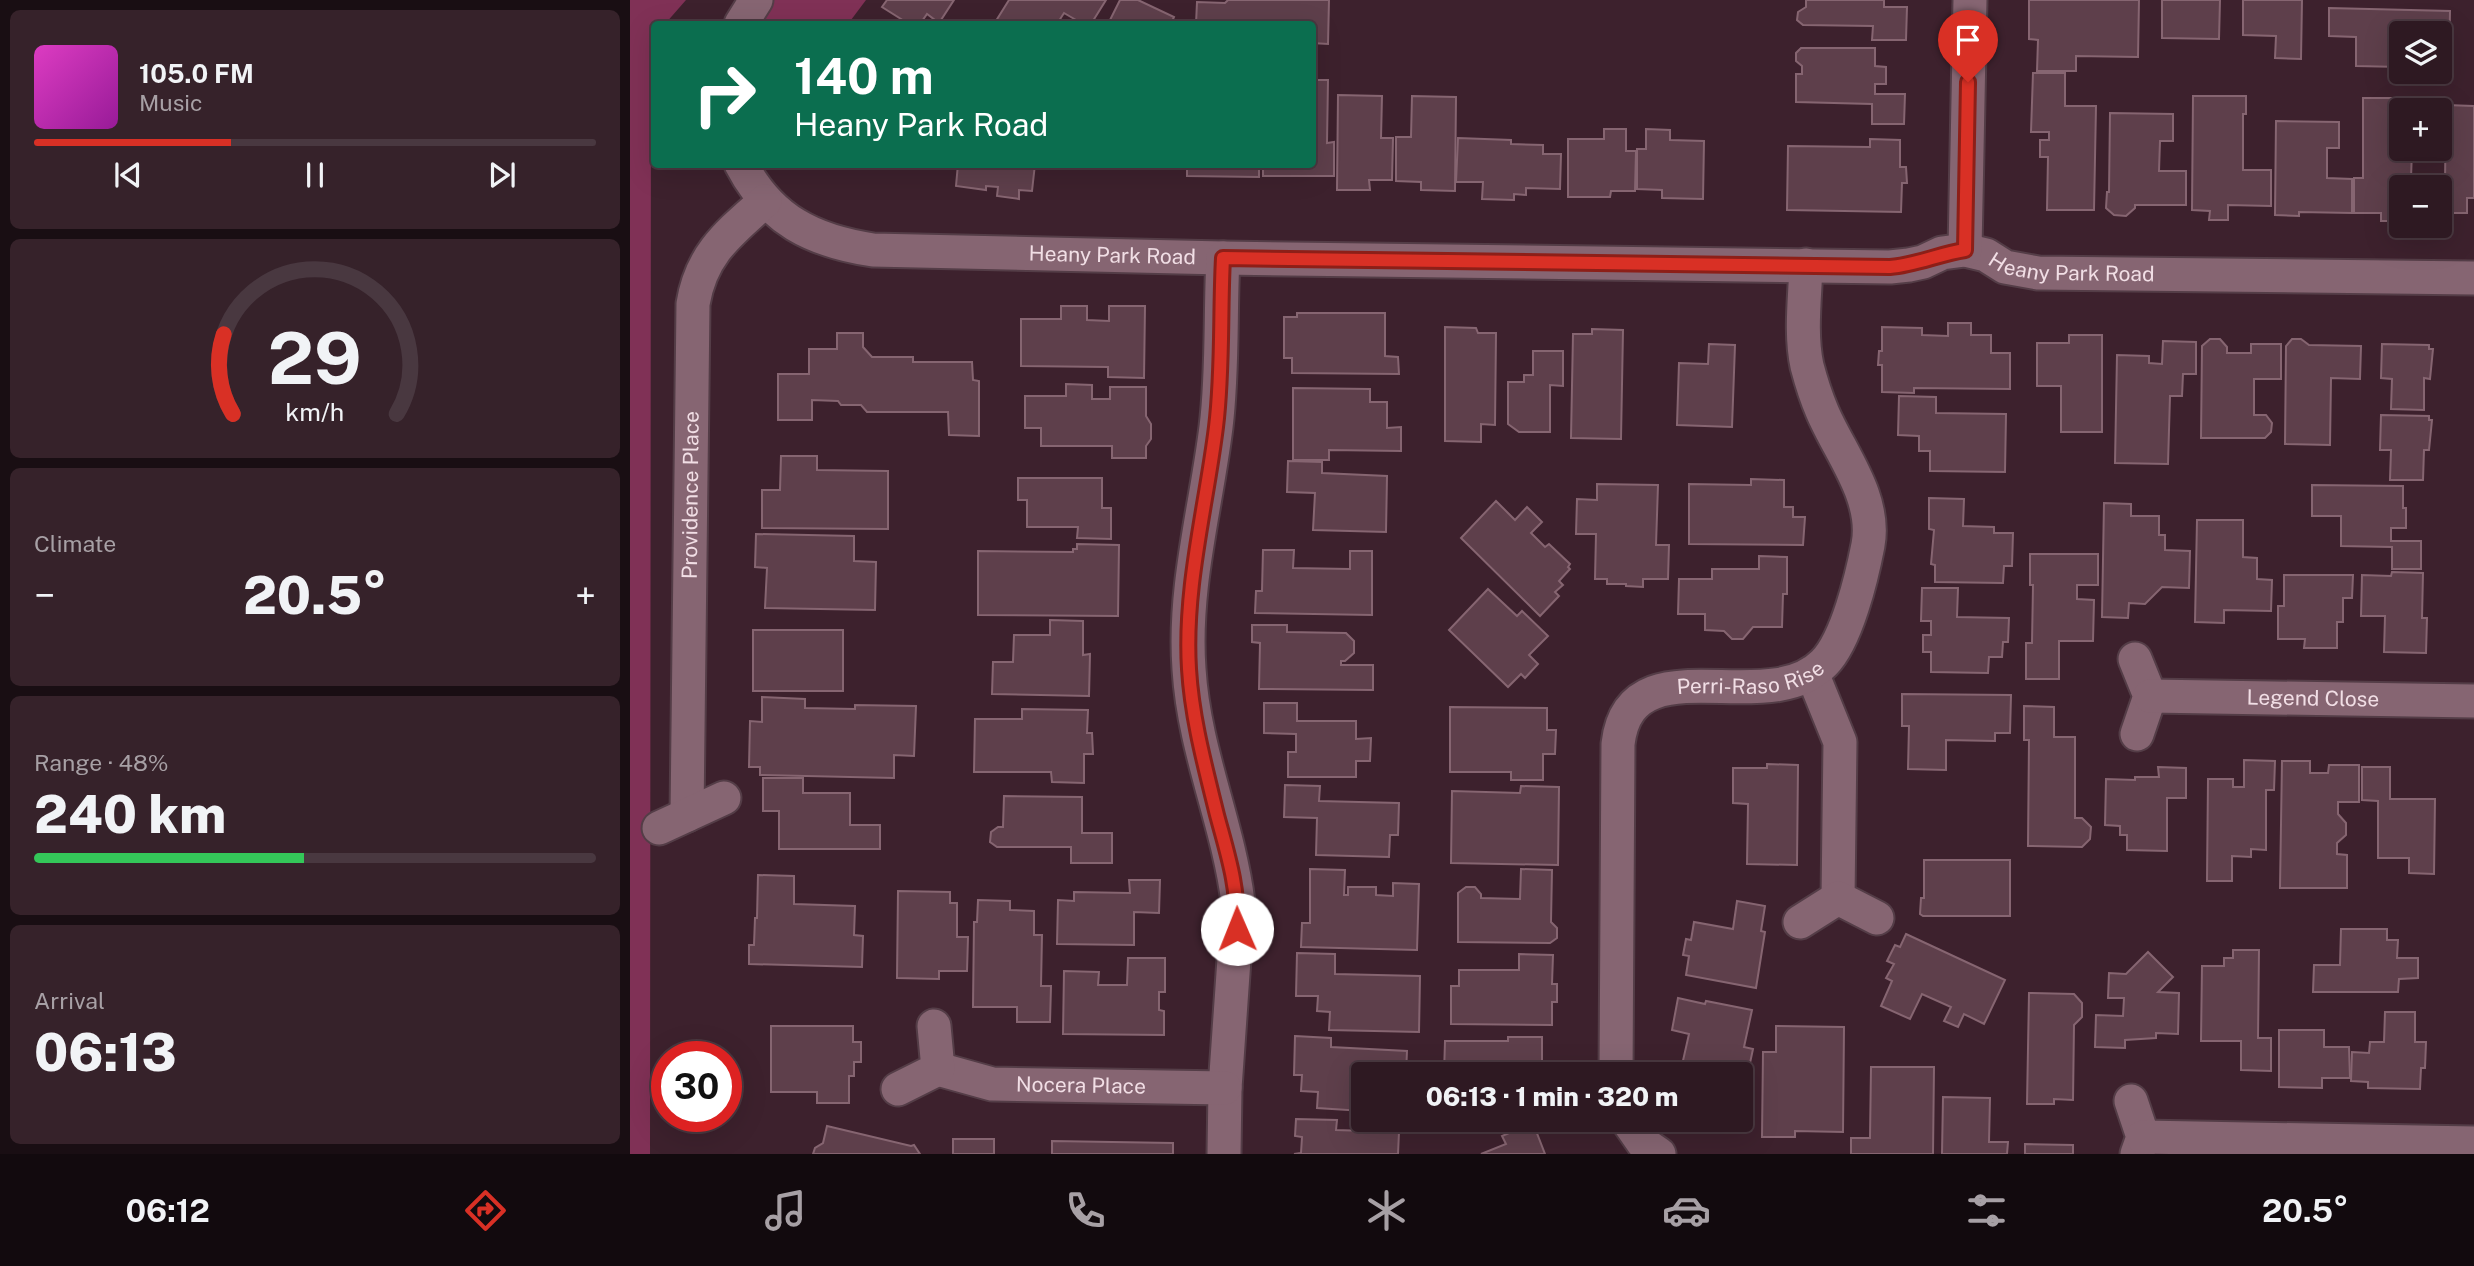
<!DOCTYPE html>
<meta charset="utf-8">
<style>
:root{--surface:#2e1922;--page:#36222a;--text:#f1f3f6;--muted:#a7a0a5;--line:#493840;--accent:#d93025}
body{margin:0;font-family:"Public Sans",sans-serif;background:var(--page);color:var(--text);height:100vh;display:flex;flex-direction:column;font-size:26px;white-space:nowrap}
*{box-sizing:border-box;margin:0}
p{font-size:23px;color:var(--muted)}
.icon{flex:none;width:38px;height:38px;fill:none;stroke:currentColor;stroke-width:2;stroke-linecap:round;stroke-linejoin:round}
.map{position:relative;flex:1;overflow:hidden}
.side{display:flex;flex-direction:column;gap:10px;padding:10px;background:#190e13;width:630px}
.side>*{flex:none}
.guide{position:absolute;left:21px;top:21px;width:665px;height:147px;border-radius:7px;box-shadow:0 7px 28px #0002,0 0 0 2px var(--line);background:#0b6e4f;color:#fff;overflow:hidden}
.buttons{position:absolute;left:1759px;top:21px;display:grid;gap:14px}
.buttons a{display:grid;place-items:center;width:63px;height:63px;border-radius:7px;background:var(--surface);box-shadow:0 7px 28px #0002,0 0 0 2px var(--line);font-size:35px}
.speed{position:absolute;left:21px;top:1041px;display:flex;gap:14px;font-size:35px;font-weight:700;text-align:center}
.speed>*{display:grid;place-content:center;width:91px;height:91px;border-radius:50%;background:var(--surface);box-shadow:0 7px 28px #0002,0 0 0 2px var(--line);line-height:1}
.speed .limit{border:10px solid #d22;background:#fff;color:#111}
.pin{position:absolute;display:grid;place-items:center;width:60px;height:60px;color:#fff;margin:-72px -30px;border-radius:50% 50% 50% 0;rotate:-45deg;box-shadow:0 0 7px #0007}
.pin .icon{rotate:45deg}
.me{position:absolute;width:77px;margin:-38px;rotate:359deg;stroke-linejoin:round;filter:drop-shadow(0 0 5px #0008)}
.turn{display:flex;align-items:center;gap:24px;height:147px;padding:0 28px;font-size:32px}
.turn .icon{width:91px;height:91px;stroke-width:2.5}
.turn b{display:block;font-size:49px;line-height:60px}
.big{font-size:52px;font-weight:800;line-height:1.1}
.side .widget{flex:1;display:flex;flex-direction:column;justify-content:center;gap:10px;min-width:0;padding:0 24px;border-radius:10px;background:var(--page)}
.side .dial{align-items:center;gap:0}
.dial svg{height:182px;overflow:visible;fill:none;stroke:var(--line);stroke-width:7;stroke-linecap:round;text-anchor:middle}
.dial text{fill:var(--text);stroke:none}
.song{display:flex;align-items:center;gap:21px}
.cover{width:84px;height:84px;border-radius:10px;background:linear-gradient(135deg,hsl(310 70% 55%),hsl(300 70% 35%))}
.played{height:7px;border-radius:4px;background:linear-gradient(90deg,var(--accent) 35%,var(--line) 35%)}
.keys{display:flex;justify-content:space-around;direction:ltr}
.heat{display:flex;justify-content:space-between;align-items:center;font-size:38px;direction:ltr}
.charge{height:10px;border-radius:5px;background:linear-gradient(90deg,#34c759 48%,var(--line) 0)}
.trip{position:absolute;left:721px;top:1062px;width:402px;height:70px;border-radius:7px;background:var(--surface);box-shadow:0 7px 28px #0002,0 0 0 2px var(--line);font-weight:800;line-height:70px;text-align:center}
.tabs{display:flex;height:112px;justify-content:space-around;align-items:center;background:#120a0e;color:var(--muted)}
.tabs .icon{width:49px;height:49px}
.tabs .selected{color:var(--accent)}
.tabs b{font-size:32px;color:var(--text)}
main{display:flex;flex:1;min-height:0}
.map>svg:first-child{display:block}
</style>
<main>
<section class="side">
<div class="widget">
<div class="song"><i class="cover"></i><div><b>105.0 FM</b><p>Music</p></div></div>
<div class="played"></div>
<div class="keys"><svg class="icon" aria-label="previous" viewBox="0 0 24 24"><path d="M18 5L8 12l10 7zM5 5v14"/></svg><svg class="icon" aria-label="pause" viewBox="0 0 24 24"><path d="M8 5v14M16 5v14"/></svg><svg class="icon" aria-label="next" viewBox="0 0 24 24"><path d="M6 5l10 7-10 7zM19 5v14"/></svg></div>
</div>
<div class="widget dial"><svg viewBox="0 0 100 80">
<path d="M14 69A42 42 0 1 1 86 69"/>
<path d="M14 69A42 42 0 0 1 10 34" stroke="#d93025"/>
<text x="50" y="56" font-size="32" font-weight="700">29</text>
<text x="50" y="72" font-size="11">km/h</text>
</svg></div>
<div class="widget"><p>Climate</p>
<div class="heat"><a>−</a><b class="big">20.5°</b><a>+</a></div>
</div>
<div class="widget"><p>Range · 48%</p><b class="big">240 km</b><div class="charge"></div></div>
<div class="widget"><p>Arrival</p><b class="big">06:13</b></div>
</section>
<div class="map">
<svg width="1844" height="1154" viewBox="0 0 1844 1154">
<rect width="100%" height="100%" fill="#3d212d"/>
<g fill="#803156">
<path d="M0,0H56L35,24H24V37L21,41L20,1154H0Z"/>
<path d="M126,0H236L218,24H111Z"/>
</g>
<g fill="#5e3f4b" stroke="#866571" stroke-width="2">
<path d="M257,0H324L309,23L297,14L290,24H279L252,7Z"/>
<path d="M379,0H476L461,24H453L434,13L427,24H364Z"/>
<path d="M490,0H508L544,17L541,24H478Z"/>
<path d="M598,0H699L698,44L682,43V24H566L567,2L595,3Z"/>
<path d="M1176,0H1254V7H1277L1276,40H1242L1243,26L1173,25L1167,20L1168,12L1176,7Z"/>
<path d="M1399,0H1509L1508,57L1446,56V71H1407L1408,40L1399,39Z"/>
<path d="M1532,0H1590L1589,39L1532,38Z"/>
<path d="M1613,0H1672L1671,59L1645,58L1646,36L1613,35Z"/>
<path d="M1699,8L1820,11L1819,68H1810V33H1771V67L1726,66V37L1699,36Z"/>
<path d="M1171,48H1245V66L1256,67V84H1245V94H1275L1274,124H1242V104L1166,102V74H1172V66L1166,61V53Z"/>
<path d="M1403,73H1435V106H1466L1464,210H1417L1418,157H1410V140H1419V132H1401Z"/>
<path d="M682,80H698L697,143L704,142V176H633V164H682Z"/>
<path d="M708,95L752,96L751,138H763L762,180H739L740,190H707Z"/>
<path d="M782,96L826,97L825,191L791,190V182L766,181V137H781Z"/>
<path d="M1563,96H1616V114H1613V170H1641V206L1598,205V220H1579L1580,211L1562,210Z"/>
<path d="M1733,98H1786V110H1771V149H1782L1781,179L1786,178V187H1771V214H1767V221H1751V213H1724V178H1733Z"/>
<path d="M1816,105L1844,106V198H1837V213H1810V187H1807V181L1815,182Z"/>
<path d="M1480,113L1543,114V141H1530L1529,171H1556V205H1505V208L1496,216L1484,215L1476,208L1477,192H1479Z"/>
<path d="M1646,121L1709,122V148H1697V178L1722,179V213L1669,212V216L1645,215Z"/>
<path d="M974,129H996V151H1006L1005,191H981L980,197H938V139H974Z"/>
<path d="M1016,129L1040,130V140L1074,141L1073,199L1032,198V190L1007,189V149H1016Z"/>
<path d="M828,138L881,140V144L913,145V154H931L930,189L896,188V195L884,194V200L852,199L853,182H826Z"/>
<path d="M1240,139L1270,140V167H1276L1277,183H1272L1271,212L1157,210L1158,146L1240,147Z"/>
<path d="M328,164H405L402,191L389,190V199L367,196L368,187L356,186V190L326,186Z"/>
<path d="M557,164H629V177L557,176Z"/>
<path d="M431,306H457V320L479,321V306H515L514,378L478,377V367L391,366V319H431Z"/>
<path d="M667,313H755V356L768,357L769,374L662,373V358H654V317H667Z"/>
<path d="M1318,323H1341V335H1361V353H1380V389L1284,388V393L1252,392V365H1248L1249,351H1252V327L1292,328V335L1318,336Z"/>
<path d="M815,327L846,328L848,333H866L865,425L851,424V442L815,441Z"/>
<path d="M962,329L993,330L991,439L941,438L943,334H962Z"/>
<path d="M207,333H233V347L242,357H283V362H342L343,380L349,381V436L319,435L318,412H237L231,405H211L208,401L182,400V420H148V374H179V349H207Z"/>
<path d="M1439,335H1472V432H1431V386H1407V343H1439Z"/>
<path d="M1580,339H1590L1597,347V353H1621V344H1651V379H1624V415H1636L1642,423L1641,432L1635,438H1571L1572,346Z"/>
<path d="M1662,339H1671L1679,345L1731,346L1730,379L1701,378L1700,445L1655,444L1656,346Z"/>
<path d="M1533,341L1566,342V374H1553L1552,396H1540L1538,464L1485,463L1487,355L1519,356V363L1532,364Z"/>
<path d="M1079,344L1105,345L1102,427L1047,425L1049,363L1078,364Z"/>
<path d="M1752,344L1799,345V349H1803L1800,379L1794,378V410L1761,409L1762,379L1751,378Z"/>
<path d="M903,351H933V386L920,385V432H889L878,424V382H894V375H903Z"/>
<path d="M436,384L462,385V399H480V387H516V416L521,424V439L516,446V458H482V446H411V428H395V396H436Z"/>
<path d="M663,388L740,389V402H757V428L771,427V451L699,450V460H663Z"/>
<path d="M1269,396L1306,397V413L1376,414L1375,472L1300,471V451H1289V436L1268,435Z"/>
<path d="M1751,415L1799,416V420H1802L1799,450H1794L1793,480H1760L1761,450H1750Z"/>
<path d="M151,456H187V470L258,471V529L132,528V490H150Z"/>
<path d="M658,461L692,462V473L757,476L756,532L683,530L685,493L657,492Z"/>
<path d="M388,478H472V508H481V539L447,538L448,527H397V500H388Z"/>
<path d="M1121,479L1154,480V507H1163V517H1175L1173,545L1059,544V484L1121,485Z"/>
<path d="M967,484L1028,485L1026,545H1039L1038,579H1013V587L996,586V584H977V579H965L966,534H946L947,499L967,500Z"/>
<path d="M1682,485L1773,486V508H1776V528H1761V541H1791V569H1762V547L1711,546V516H1682Z"/>
<path d="M1299,498L1334,499L1333,526L1364,527V533H1383L1382,566H1374L1373,583L1305,582V565L1301,564L1304,530L1299,529Z"/>
<path d="M866,501L885,520L897,507L912,522L901,533L915,547L919,544L940,564L938,567L940,569L929,581L933,585L925,592L929,596L910,616L831,538Z"/>
<path d="M1474,503L1501,504V516H1529V535H1535V550L1560,551L1559,588L1532,587L1515,604L1499,603L1498,618L1472,617Z"/>
<path d="M1567,520H1613V557L1627,558V579L1642,580L1641,611L1594,610V623L1565,622Z"/>
<path d="M126,534L224,536V561L246,562L245,610L135,608L137,568L125,567Z"/>
<path d="M447,544L489,545L488,616L348,615V551L443,552V549H447Z"/>
<path d="M633,550H664L663,568L720,569V551H742V615L625,613L626,591H632Z"/>
<path d="M1400,554H1468V585H1447V599L1464,600L1463,641H1429V679H1396V643H1402L1403,585H1400Z"/>
<path d="M1129,556L1157,557V594H1153L1152,627H1123L1113,639H1102L1094,631L1075,630V614H1048L1049,579H1082V569H1129Z"/>
<path d="M1762,572L1793,573L1792,618H1797L1796,653L1754,652L1755,616H1731L1732,575L1761,576Z"/>
<path d="M1654,575H1723L1722,598H1713V622H1707V648H1674L1675,639H1648V606H1654Z"/>
<path d="M1292,588H1328L1327,617L1379,618L1378,642H1373L1372,657H1359L1358,673L1301,672V652H1293V635H1301V621H1291Z"/>
<path d="M858,589L887,616L892,611L918,636L899,655L908,664L895,678L891,674L878,687L819,630Z"/>
<path d="M420,620L453,621V655L460,654L459,696L362,694L363,662H383L384,635H420Z"/>
<path d="M622,625H657V632L716,633L724,641V653L715,661H711V665H743V690L629,689L630,643L622,642Z"/>
<rect x="123" y="630" width="90" height="61"/>
<path d="M1272,694L1381,695L1380,733H1365V741L1316,740V770L1278,769L1279,726H1272Z"/>
<path d="M132,697L175,699V708L225,709V705L286,706L284,756L264,755V778L130,775V767H119L120,721L132,722Z"/>
<path d="M634,703H667V721H726V739L741,738L740,761H726V777H658V752H666V734L634,733Z"/>
<path d="M1394,706L1424,707V737H1445V818H1452L1461,827L1460,839L1452,847L1398,846L1399,740H1394Z"/>
<path d="M820,707L917,708V730H926L925,754H913V780H881V772H820Z"/>
<path d="M392,709L458,710L457,733H462L463,754H454V783L422,782L421,772H344L345,719H392Z"/>
<path d="M1614,760L1645,761L1644,790H1636V850L1621,849V857L1602,856V881H1577L1578,779H1603V787H1614Z"/>
<path d="M1652,761H1680V773H1698L1699,765H1729V802H1708V814L1716,823V835L1707,843V854L1717,855V888H1650Z"/>
<path d="M1137,764L1168,765L1167,865L1117,864L1118,804L1103,803V768H1137Z"/>
<path d="M1528,767L1556,768V798H1537V851L1497,850V835H1490V826L1475,825L1476,779L1505,780V777H1529Z"/>
<path d="M1732,767H1760V799H1805L1804,874L1779,873V858H1748V801L1732,800Z"/>
<path d="M133,778H173V793H220V825H250V849H149V811H133Z"/>
<path d="M655,785L690,786L689,801L769,803L768,835H760L759,857L686,855L687,818L654,817Z"/>
<path d="M891,786L929,787L928,865L821,863L822,791L890,793Z"/>
<path d="M374,796L452,797V833H482V863H441V847H367L360,842L361,832L368,827H373Z"/>
<path d="M1294,860H1380V916H1293L1290,914L1291,898H1294Z"/>
<path d="M680,869L715,870L714,895H718V887H746V895L763,896V883L789,884L787,950L671,947L672,923H680Z"/>
<path d="M891,869L922,870L921,922L927,928V938L920,943L828,942V893L836,887H845L851,894V898L890,899Z"/>
<path d="M128,875L164,876V904L225,906L224,935L233,936L232,967L119,964V945H124L125,918H127Z"/>
<path d="M499,880H530L529,913L504,912V945L427,944L428,900L444,901V892L500,893Z"/>
<path d="M268,891L320,892V903H327V937H338L337,971H309V979L267,978Z"/>
<path d="M348,900L380,901V910L404,911V935H412L411,986H421L420,1022H387V1007H343L344,922H347Z"/>
<path d="M1107,901L1135,906L1131,931L1135,932L1126,988L1056,975L1059,956L1053,955L1056,939L1061,940L1064,922L1103,929Z"/>
<path d="M1711,929H1757V940H1768L1767,958H1788V978L1769,979L1768,992H1683L1684,965H1710Z"/>
<path d="M1276,934L1375,980L1354,1024L1334,1014L1328,1027L1314,1021L1321,1007L1292,994L1280,1019L1251,1006L1262,981L1256,978L1264,964L1257,961L1265,945L1270,947Z"/>
<path d="M1603,950H1629L1628,1038H1641V1071L1611,1070V1041H1571L1572,966H1594V958H1603Z"/>
<path d="M1518,952L1543,977L1528,992L1549,993L1548,1034L1526,1033V1038L1495,1040V1048L1465,1047L1466,1015L1493,1016L1494,998H1478L1479,973L1496,974Z"/>
<path d="M667,953L705,954V974L790,976L789,1032L699,1030L700,1012L687,1011L688,996H666Z"/>
<path d="M889,954L923,955L922,984H927V1002H922V1025L821,1024V986H829V970H889Z"/>
<path d="M498,958H535V992H529V1010L534,1011V1035L433,1034L434,971L469,972L468,985H497Z"/>
<path d="M1399,993L1444,994L1452,1003V1017L1444,1025L1443,1100L1424,1099V1104H1397Z"/>
<path d="M1048,998L1075,1004L1076,1001L1122,1010L1114,1047L1123,1049L1111,1105V1074H1050L1059,1034L1042,1030Z"/>
<path d="M1755,1012H1785V1042H1796L1795,1068H1791L1790,1089L1738,1088V1082L1721,1081L1722,1052L1739,1053L1740,1042H1754Z"/>
<path d="M141,1026H223V1042H231V1062H224V1076H219V1103H187V1092H141Z"/>
<path d="M1146,1026L1214,1027L1213,1132L1165,1131V1137H1132L1133,1052H1146Z"/>
<path d="M1649,1030H1694V1047H1719L1720,1078H1692V1088L1649,1087Z"/>
<path d="M665,1036L701,1038V1047L777,1051L776,1074H733V1111L687,1108L688,1092L671,1091L672,1075H664Z"/>
<path d="M878,1037H912V1066L919,1065V1074H814L815,1041H878Z"/>
<path d="M1241,1067H1304L1303,1154H1221V1138H1240Z"/>
<path d="M1313,1097L1360,1098L1359,1142H1378L1377,1154H1312Z"/>
<path d="M666,1119L707,1120L706,1130L769,1132L768,1154H664L671,1153L672,1137L665,1136Z"/>
<rect x="813" y="1120" width="37" height="7"/>
<path d="M903,1123L915,1154H851L876,1144L872,1136Z"/>
<path d="M197,1126L281,1146L284,1145L290,1154H183L185,1148L193,1143Z"/>
<rect x="323" y="1139" width="41" height="15"/>
<path d="M422,1141L543,1143V1154H422Z"/>
<path d="M1395,1144L1443,1145V1154H1395Z"/>
</g>
<g fill="none" stroke-linecap="round" stroke-linejoin="round">
<g stroke="#543d47" stroke-width="37">
<g id="minor">
<path d="M111,24L126,0"/>
<path id="s1" d="M111,164C140,220 183,241 243,250L593,258L1260,267L1279,265L1293,262L1312,253L1335,250L1356,255L1375,267L1408,273L1844,278"/>
<path d="M1335,250L1340,0"/>
<path d="M593,258C590,314 593,371 586,427C576,508 553,587 559,669C564,751 598,823 608,902L595,1088L594,1154"/>
<path d="M1505,659L1520,696L1507,734"/>
<path d="M1182,673L1210,742L1208,898"/>
<path id="s2" d="M1520,696L1844,701"/>
<path id="s3" d="M57,815L63,304C71,254 99,233 135,201"/>
<path d="M29,828L94,798"/>
<path d="M1170,922L1208,898L1247,918"/>
<path id="s4" d="M308,1069L362,1084L595,1088"/>
<path id="s5" d="M986,1074L988,744C1000,639 1136,722 1194,663C1217,640 1232,576 1238,545C1247,497 1209,452 1192,411C1186,397 1181,381 1177,366C1170,334 1175,297 1176,265"/>
<path d="M268,1089L308,1069L304,1026"/>
<path d="M1501,1101L1513,1137L1507,1154"/>
<path d="M997,1120L1013,1143L1029,1154"/>
<path d="M1513,1137L1844,1143"/>
</g>
</g>
<use href="#minor" stroke="#866572" stroke-width="33"/>
</g>
<g fill="none" stroke-linecap="round" stroke-linejoin="round">
<g stroke="#8d1f18" stroke-width="18">
<path id="route" d="M607,929C608,885 598,856 587,815C575,766 562,719 559,669C554,587 576,508 586,427C593,371 590,314 593,258L1260,267C1286,265 1309,254 1335,250L1338,82"/>
</g>
<use href="#route" stroke="#d93025" stroke-width="12"/>
</g>
<g text-anchor="middle" stroke-width="7" stroke-linejoin="round" paint-order="stroke">
<g font-size="21" fill="#f1dee5" stroke="#331823">
<text dy="7" stroke="none"><textPath href="#s1" startOffset="404">Heany Park Road</textPath></text>
<text dy="7" stroke="none"><textPath href="#s1" startOffset="1370">Heany Park Road</textPath></text>
<text dy="7" stroke="none"><textPath href="#s3" startOffset="320">Providence Place</textPath></text>
<text dy="7" stroke="none"><textPath href="#s5" startOffset="495">Perri-Raso Rise</textPath></text>
<text dy="7" stroke="none"><textPath href="#s2" startOffset="163">Legend Close</textPath></text>
<text dy="7" stroke="none"><textPath href="#s4" startOffset="145">Nocera Place</textPath></text>
</g>
</g>
</svg>
<div class="buttons">
<a><svg class="icon" aria-label="layers" viewBox="0 0 24 24"><path d="M12 4l9 5-9 5-9-5zM3 14l9 5 9-5"/></svg></a>
<a>+</a>
<a>−</a>
</div>
<div class="speed"><div class="limit">30</div></div>
<div class="pin" style="left:1338px;top:82px;background:#d93025"><svg class="icon" aria-label="arrive" viewBox="0 0 24 24"><path d="M6 21V4h12l-3 4 3 4H6"/></svg></div>
<svg class="me" style="left:607px;top:929px" viewBox="-20 -20 40 40"><circle r="19" fill="#fff"/><path d="M0-13L10 11 0 6-10 11z" fill="#d93025"/></svg>
<div class="trip">06:13 · 1 min · 320 m</div>
<div class="guide">
<div class="turn"><svg class="icon" aria-label="right" viewBox="0 0 24 24"><path d="M7 20v-9h11M14 6l5 5-5 5"/></svg><div><b>140 m</b>Heany Park Road</div></div>
</div>
</div>
</main>
<nav class="tabs">
<b>06:12</b>
<svg class="icon selected" aria-label="directions" viewBox="0 0 24 24"><path d="M12 3l9 9-9 9-9-9zM9 14v-3h6M13 9l2 2-2 2"/></svg>
<svg class="icon" aria-label="music" viewBox="0 0 24 24"><path d="M9 18V5l10-2v13"/><circle cx="6" cy="18" r="3"/><circle cx="16" cy="16" r="3"/></svg>
<svg class="icon" aria-label="phone" viewBox="0 0 24 24"><path d="M5 4h4l2 5-3 2q2 4 5 5l2-3 5 2v4C11 20 4 13 5 4z"/></svg>
<svg class="icon" aria-label="climate" viewBox="0 0 24 24"><path d="M12 3v18M4 7l16 10M4 17L20 7"/></svg>
<svg class="icon" aria-label="car" viewBox="0 0 24 24"><path d="M5 17H2v-5l4-1 3-4h7l3 4 3 1v5h-3M9 17h6M6 11h13"/><circle cx="7" cy="17" r="2"/><circle cx="17" cy="17" r="2"/></svg>
<svg class="icon" aria-label="filters" viewBox="0 0 24 24"><path d="M4 7h16M4 17h16"/><circle cx="9" cy="7" r="2"/><circle cx="15" cy="17" r="2"/></svg>
<b>20.5°</b>
</nav>
